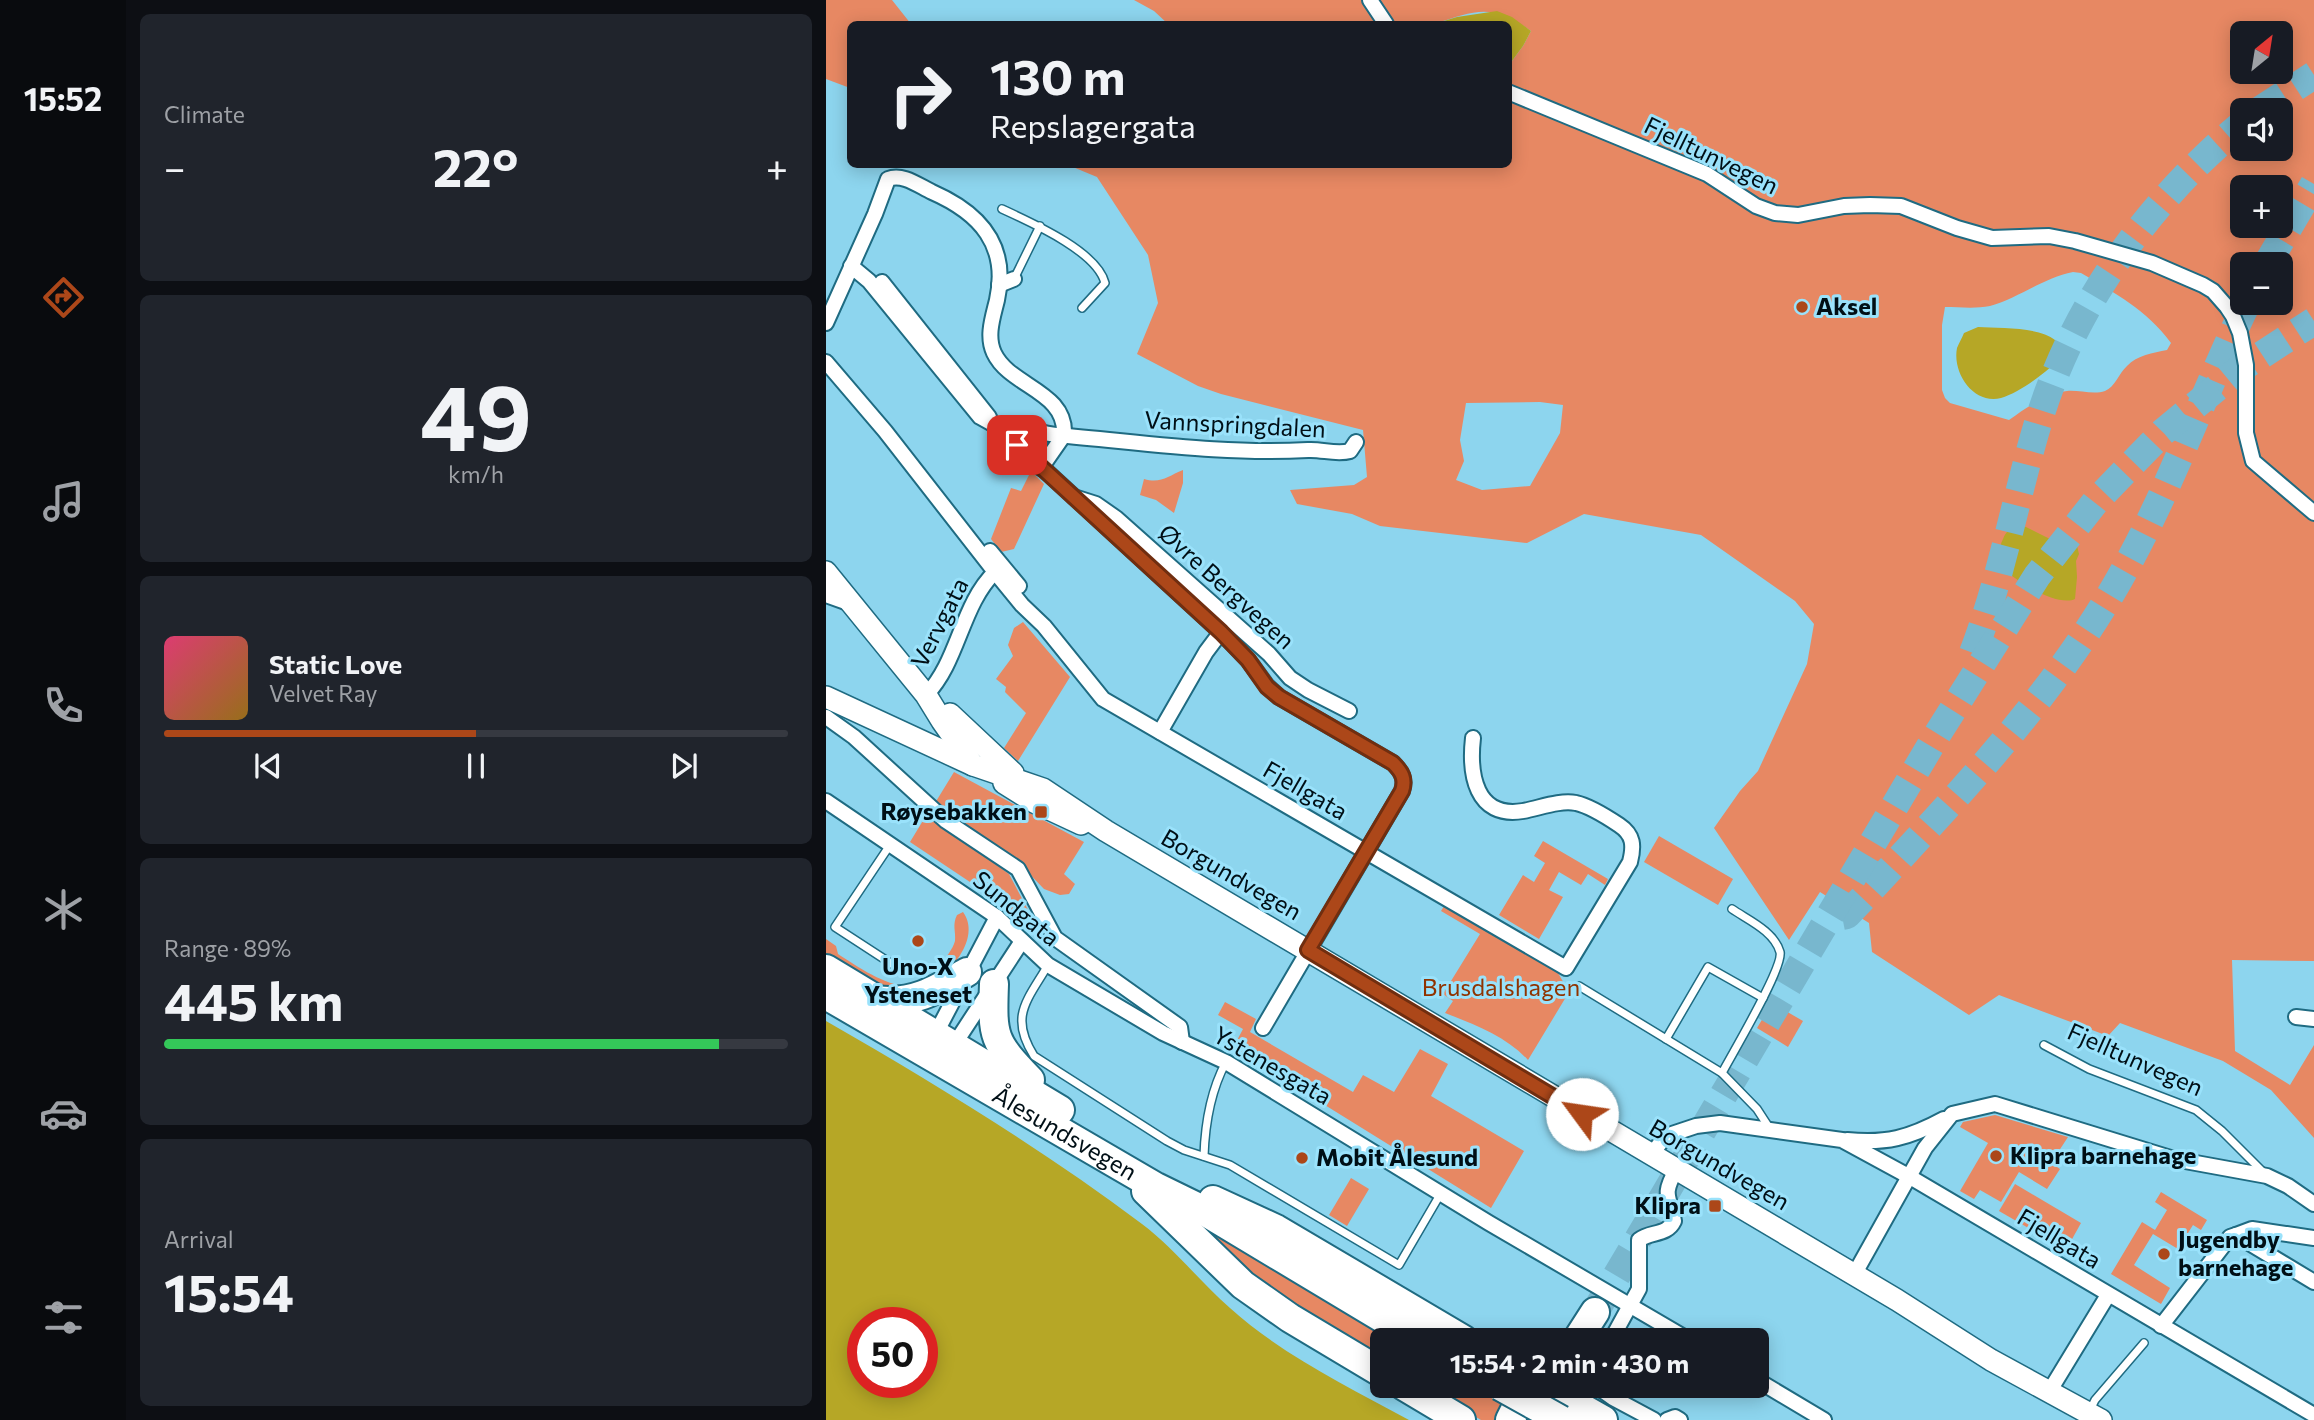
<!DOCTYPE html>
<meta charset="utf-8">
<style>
:root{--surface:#171b24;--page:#20242c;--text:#f1f3f6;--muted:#9ea1a6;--line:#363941;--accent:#ac4719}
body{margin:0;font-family:Commissioner,sans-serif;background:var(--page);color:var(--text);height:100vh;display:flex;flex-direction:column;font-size:26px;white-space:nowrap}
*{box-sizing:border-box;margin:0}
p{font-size:23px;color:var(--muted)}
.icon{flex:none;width:38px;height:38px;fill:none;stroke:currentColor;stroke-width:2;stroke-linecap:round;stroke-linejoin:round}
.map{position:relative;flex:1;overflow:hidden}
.panel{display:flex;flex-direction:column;gap:14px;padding:14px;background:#0d0f14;width:700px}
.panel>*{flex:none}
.guide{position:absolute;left:21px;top:21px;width:665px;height:147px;border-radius:10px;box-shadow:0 4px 18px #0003;background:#171b24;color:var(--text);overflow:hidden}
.needle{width:46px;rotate:30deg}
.fabs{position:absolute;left:1404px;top:21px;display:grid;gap:14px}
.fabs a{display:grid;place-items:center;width:63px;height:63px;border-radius:10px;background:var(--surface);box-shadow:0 4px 18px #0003;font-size:35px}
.speed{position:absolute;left:21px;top:1307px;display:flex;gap:14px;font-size:35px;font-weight:700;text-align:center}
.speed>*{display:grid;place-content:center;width:91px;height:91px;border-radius:50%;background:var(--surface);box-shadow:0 4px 18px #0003;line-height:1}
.speed .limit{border:10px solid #d22;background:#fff;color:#111}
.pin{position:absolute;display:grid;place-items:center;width:60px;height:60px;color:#fff;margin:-30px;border-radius:14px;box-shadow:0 4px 10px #0006}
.me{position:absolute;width:77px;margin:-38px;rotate:301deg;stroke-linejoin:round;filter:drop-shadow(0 0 5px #0008)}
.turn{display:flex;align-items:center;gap:24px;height:147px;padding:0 28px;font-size:32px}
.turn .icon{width:91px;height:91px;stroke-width:2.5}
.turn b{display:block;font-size:49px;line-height:60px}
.big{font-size:52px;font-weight:700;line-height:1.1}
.panel .card{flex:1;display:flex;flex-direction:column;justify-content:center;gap:10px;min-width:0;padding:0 24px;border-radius:10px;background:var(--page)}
.panel .dial{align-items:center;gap:0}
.dial b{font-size:91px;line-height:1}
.song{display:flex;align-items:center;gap:21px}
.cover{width:84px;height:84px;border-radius:10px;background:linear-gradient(135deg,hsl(340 70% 55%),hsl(40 70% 35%))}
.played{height:7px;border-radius:4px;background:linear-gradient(90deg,var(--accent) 50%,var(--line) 50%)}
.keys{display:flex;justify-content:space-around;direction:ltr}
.heat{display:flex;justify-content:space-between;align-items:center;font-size:38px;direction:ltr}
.charge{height:10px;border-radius:5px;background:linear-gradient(90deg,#34c759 89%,var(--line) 0)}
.trip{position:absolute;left:544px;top:1328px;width:399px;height:70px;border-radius:10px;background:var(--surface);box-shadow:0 4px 18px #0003;font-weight:700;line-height:70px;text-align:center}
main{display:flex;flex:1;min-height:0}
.menu{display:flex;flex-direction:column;width:126px;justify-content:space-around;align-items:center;background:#090b0e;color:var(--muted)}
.menu .icon{width:49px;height:49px}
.menu .selected{color:var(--accent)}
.menu b{font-size:32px;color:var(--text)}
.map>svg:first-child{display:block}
</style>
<main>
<nav class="menu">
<b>15:52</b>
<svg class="icon selected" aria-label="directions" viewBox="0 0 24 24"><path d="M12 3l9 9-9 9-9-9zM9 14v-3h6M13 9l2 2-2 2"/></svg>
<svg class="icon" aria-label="music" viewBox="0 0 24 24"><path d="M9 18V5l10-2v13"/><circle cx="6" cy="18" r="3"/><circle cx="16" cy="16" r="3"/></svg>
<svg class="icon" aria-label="phone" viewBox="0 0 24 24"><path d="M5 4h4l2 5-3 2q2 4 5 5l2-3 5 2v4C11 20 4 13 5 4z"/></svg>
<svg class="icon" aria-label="climate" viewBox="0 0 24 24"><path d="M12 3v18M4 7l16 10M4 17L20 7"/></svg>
<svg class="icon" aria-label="car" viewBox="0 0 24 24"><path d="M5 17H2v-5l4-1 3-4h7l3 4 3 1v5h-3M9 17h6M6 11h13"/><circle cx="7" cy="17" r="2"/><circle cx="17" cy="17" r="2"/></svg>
<svg class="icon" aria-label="filters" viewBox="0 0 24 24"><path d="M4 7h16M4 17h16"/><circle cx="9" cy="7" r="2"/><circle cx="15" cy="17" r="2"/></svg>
</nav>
<section class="panel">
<div class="card"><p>Climate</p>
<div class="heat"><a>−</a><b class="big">22°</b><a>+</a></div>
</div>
<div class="card dial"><b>49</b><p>km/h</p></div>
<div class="card">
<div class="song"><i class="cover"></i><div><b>Static Love</b><p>Velvet Ray</p></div></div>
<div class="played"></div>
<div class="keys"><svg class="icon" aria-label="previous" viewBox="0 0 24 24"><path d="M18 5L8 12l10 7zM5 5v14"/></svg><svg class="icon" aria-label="pause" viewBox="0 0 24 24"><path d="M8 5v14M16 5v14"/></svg><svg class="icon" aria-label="next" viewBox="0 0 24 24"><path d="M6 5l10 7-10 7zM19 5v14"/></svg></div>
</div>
<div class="card"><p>Range · 89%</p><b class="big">445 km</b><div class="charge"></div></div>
<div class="card"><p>Arrival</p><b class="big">15:54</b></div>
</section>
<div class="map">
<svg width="1488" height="1420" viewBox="0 0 1488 1420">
<rect width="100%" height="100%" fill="#8dd5ee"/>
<g fill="#e78863" fill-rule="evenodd">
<path d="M0,0H66L85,24H24V88L0,79Z"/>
<path d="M308,0H1488V961L1406,960L1409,1051L1464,1085L1488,1045V1138L1445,1090L1397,1061L1294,1023L1282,1036L1173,995L1143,1015L1046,952L1043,923L994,892L963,940L888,828L914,791L932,771L981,664L988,624L969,601L875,535L758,514L701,543L554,526L526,514L471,504L464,490L528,485L541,477L537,430L395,394L372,386L311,354L332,303L322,255L271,177L242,165L682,164L683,65L697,46L705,31C666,3 651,10 608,24H342L328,11ZM1416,33H1454V72H1416ZM1416,110H1454V149H1416ZM1416,187H1454V226H1416ZM1416,264H1454V303H1416ZM1247,272L1255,273C1290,294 1320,309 1345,343L1341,350C1327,353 1311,355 1301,366C1293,373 1289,387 1279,391C1268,395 1253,390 1241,391C1219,394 1201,407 1183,420L1124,403L1119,398L1116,390V325L1119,307C1133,307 1149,309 1164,306C1193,298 1217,278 1247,272ZM714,402L737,405L734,433L704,486L656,490L630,480L638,461L634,440L640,403Z"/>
<path d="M357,470V483L348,513L330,500L314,495L318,479C335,484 342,476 357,470Z"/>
<path d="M205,471L218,484L188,549L175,552L165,539L185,488L195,491Z"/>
<path d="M197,622L244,677L192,761L178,748L200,713L179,692L180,687L170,679L187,656L182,645L188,628Z"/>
<path d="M128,772L258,842L238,874L249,884L243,894L234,895L218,889L195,865L109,803Z"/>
<path d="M101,814L183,874L221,946L165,896L84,842Z"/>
<path d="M833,836L907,879L892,905L818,862Z"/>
<path d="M717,841L782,879L779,885L762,874L755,885L733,872L723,890L737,897L713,939L673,915L697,875L708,882L719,863L708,856Z"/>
<path d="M620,903L728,966L743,992L702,1060C681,1037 648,1024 619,1013L627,1001L617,994L654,934L615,911Z"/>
<path d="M137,912C156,938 123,976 100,986C89,992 75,993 63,992C42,989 19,970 0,960V939L10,946L12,954C42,973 90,1009 115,965C119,958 127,949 129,941C130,931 126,925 131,915Z"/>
<path d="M399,1002L430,1019L424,1032L527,1092L537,1075L568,1092L594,1049L622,1064L605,1096L698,1151L665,1208L407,1048L417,1029L392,1015Z"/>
<path d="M946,1003L977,1021L962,1047L931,1028Z"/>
<path d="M1169,1115L1242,1137L1225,1163L1234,1169L1221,1189L1193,1172L1175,1202L1154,1190L1148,1199L1134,1191L1162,1143L1134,1127L1137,1122Z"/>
<path d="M525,1178L543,1189L521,1226L503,1215Z"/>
<path d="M1189,1184L1255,1223L1240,1250L1173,1211Z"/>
<path d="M1335,1192L1381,1220L1375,1230L1367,1225L1352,1249L1327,1234L1308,1265L1344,1288L1335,1304L1285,1274L1316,1222L1329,1230L1341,1210L1329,1202Z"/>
<path d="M356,1214L569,1340H556V1363L459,1304Z"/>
<path d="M597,1386H646L677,1405L671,1420H655Z"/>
</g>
<g fill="#b6a726" fill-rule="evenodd">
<path d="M671,11L686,17L705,31L697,46L683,65L682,24H608L631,17Z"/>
<path d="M1152,327C1173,328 1213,327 1229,340C1233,344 1236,349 1239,354C1224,369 1196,392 1175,398C1148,405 1126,373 1131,348C1133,343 1136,338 1138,333Z"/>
<path d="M1193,526L1200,527L1228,541L1246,542L1251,546L1253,554L1250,561L1251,577L1249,599C1233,607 1191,583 1180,570C1172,560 1172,549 1177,539C1180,531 1184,528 1193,526Z"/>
<path d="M0,1021C108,1083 216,1149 316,1224C348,1248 374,1282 404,1308C456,1355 521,1386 583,1420H0ZM37,1323H96V1382H37Z"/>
</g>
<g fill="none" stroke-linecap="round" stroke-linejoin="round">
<g stroke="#78b7ce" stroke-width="28" stroke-dasharray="28 14" stroke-linecap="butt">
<path d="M1434,110L1488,75"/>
<path d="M1441,264L1488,184"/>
<path d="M1147,653C1175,579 1189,500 1212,423C1247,306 1322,202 1416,124"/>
<path d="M1016,916L1021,915L1038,897C1131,796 1226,698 1294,578C1344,490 1377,394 1421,303"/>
<path d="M769,1312L1109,738L1211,576L1270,501L1337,432L1411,371L1488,321"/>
</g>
<g stroke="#1f6b82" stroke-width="10">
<g id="lane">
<path d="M176,209C204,222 271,251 279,283L256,308"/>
<path d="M188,279L214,226"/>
<path d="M64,845L9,927L72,968"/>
<path d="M222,965C201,1001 183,1016 208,1056L341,1141L358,1150L404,1165L573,1265L615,1193"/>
<path d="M753,986L896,1073L931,1109L944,1129"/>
<path d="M840,1039L882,967L937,998"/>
<path d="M1218,1045L1263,1069L1370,1110L1396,1131L1438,1173"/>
<path d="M896,1073C906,1054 958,967 954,952C948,931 922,920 906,909"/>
<path d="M378,1156C379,1125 385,1090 400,1062"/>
<path d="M1263,1412L1269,1400L1318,1343"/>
</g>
</g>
<g stroke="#1f6b82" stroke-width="18">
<g id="street">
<path d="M544,0L560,24"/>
<path d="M682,92L881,174L930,206L949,213L972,215L1018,206L1044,205L1075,206L1131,228L1166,238L1223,236L1249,241L1326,263L1377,285L1387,291L1401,307L1407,316L1414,333L1420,365V433L1427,461L1488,513"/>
<path d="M25,266L43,281L154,417L172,427L395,632L422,660L441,686L453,697L567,763C576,772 580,779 576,791L437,1028"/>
<path d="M56,282L163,417"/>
<path d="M173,285L188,279"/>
<path d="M0,323L49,214L62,179C77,173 93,186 106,192C154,213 183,245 171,300C167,317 160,336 168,353C184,387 241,391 238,435"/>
<path d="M0,362L59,431L169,572L196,605L218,626L277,699L740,968L804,862C808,846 808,835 793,825C781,817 764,806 750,803C733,800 714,808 697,811C649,819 643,773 647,738"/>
<path d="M172,427C190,423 211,433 230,435C314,442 397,455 482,450C496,449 510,455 524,451L530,442"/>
<path d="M215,468L238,435"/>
<path d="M248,497L270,504L290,518L443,654L464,678L482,690L523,711"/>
<path d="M164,551L193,586"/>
<path d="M0,595L25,604"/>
<path d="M100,695C133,661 135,605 169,572"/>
<path d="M0,717L28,737L120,821L192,869L229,938L354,1027L356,1042"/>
<path d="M334,732L380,652L395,632"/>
<path d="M0,801L171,917L222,965L337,1033L400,1062L663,1223L863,1340"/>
<path d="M1470,1017L1488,1019"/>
<path d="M108,1037L171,917"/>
<path d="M124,1048L128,1045L196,941"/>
<path d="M1021,1140C1060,1144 1083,1138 1118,1119"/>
<path d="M825,1156L837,1139L846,1134L870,1126L894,1123L1016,1140L1084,1177L1488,1415"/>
<path d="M1410,1235L1426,1229L1488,1238"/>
<path d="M1028,1275L1099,1148L1126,1114L1169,1104L1348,1159L1441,1176L1462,1186L1488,1204"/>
<path d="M1335,1326L1404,1237L1410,1235L1488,1282"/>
<path d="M785,1340L813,1289V1240C824,1231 841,1236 848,1221C844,1195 835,1197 850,1170"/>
<path d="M931,1380L998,1420"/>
<path d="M770,1386L787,1398L828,1420"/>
<path d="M1223,1392L1282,1295"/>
<path d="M841,1420L849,1417L854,1420"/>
</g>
</g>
<g stroke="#1f6b82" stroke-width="24">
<g id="secondary">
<path d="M0,572L100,695L116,721L147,765L217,789L280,831L1071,1300L1165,1360L1275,1420"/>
<path d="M0,697L147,765"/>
<path d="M124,714L187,773"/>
<path d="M178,783L210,803L255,824"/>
</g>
</g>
<g stroke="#1f6b82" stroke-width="32">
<g id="highway">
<path d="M0,969L234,1110"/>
<path d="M168,984C166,1038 167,1041 204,1080"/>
<path id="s1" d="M0,995L330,1187L373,1208L593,1340"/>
<path d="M51,1000C87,1005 112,989 141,972"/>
<path d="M320,1191L417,1285L464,1318L556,1373"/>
<path d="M387,1200L450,1229L638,1340"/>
<path d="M751,1340L769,1312"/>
<path d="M578,1386L635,1420"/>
<path d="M717,1386L777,1420"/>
<path d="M684,1420L692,1404L710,1386"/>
</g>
</g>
<use href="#lane" stroke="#fff" stroke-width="7"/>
<use href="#street" stroke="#fff" stroke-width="14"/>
<use href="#secondary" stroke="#fff" stroke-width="21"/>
<use href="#highway" stroke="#fff" stroke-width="28"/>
<g stroke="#1f6b82" stroke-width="32" stroke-linecap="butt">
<path id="highway-bridge" d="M674,1386L735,1420"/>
</g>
<use href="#highway-bridge" stroke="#fff" stroke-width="28"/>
</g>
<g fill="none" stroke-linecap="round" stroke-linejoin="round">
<g stroke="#702e10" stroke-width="18">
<path id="route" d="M191,445L395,632L422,660L441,687L453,697L567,763C576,772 580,779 576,791L482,950L756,1114"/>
</g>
<use href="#route" stroke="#ac4719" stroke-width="12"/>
</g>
<g fill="#ac4719" stroke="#9ae2fb" stroke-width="2.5">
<circle cx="976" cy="307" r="7"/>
<rect x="208" y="805" width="14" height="14" rx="3.5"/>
<circle cx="92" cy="941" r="7"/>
<circle cx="1170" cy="1156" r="7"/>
<circle cx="476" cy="1158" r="7"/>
<rect x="882" y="1199" width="14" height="14" rx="3.5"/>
<circle cx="1338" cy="1254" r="7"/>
</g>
<g text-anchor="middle" stroke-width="6" stroke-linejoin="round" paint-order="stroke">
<g font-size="24" fill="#000f16" stroke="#9ae2fb">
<text transform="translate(885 156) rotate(26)" y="8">Fjelltunvegen</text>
<text transform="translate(409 425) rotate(3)" y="8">Vannspringdalen</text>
<text transform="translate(400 587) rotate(42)" y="8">Øvre Bergvegen</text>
<text transform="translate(114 623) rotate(-63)" y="8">Vervgata</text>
<text transform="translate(479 791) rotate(30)" y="8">Fjellgata</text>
<text transform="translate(405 875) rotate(30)" y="8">Borgundvegen</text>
<text transform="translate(190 909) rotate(39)" y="8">Sundgata</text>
<text transform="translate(1309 1060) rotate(24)" y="8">Fjelltunvegen</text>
<text transform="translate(446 1066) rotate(30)" y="8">Ystenesgata</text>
<text dy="8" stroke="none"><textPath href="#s1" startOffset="276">Ålesundsvegen</textPath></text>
<text transform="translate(893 1165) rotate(30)" y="8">Borgundvegen</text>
<text transform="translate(1233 1239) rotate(31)" y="8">Fjellgata</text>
</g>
<g font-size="24" font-weight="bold" fill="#000f16" stroke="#9ae2fb" text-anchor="start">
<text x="990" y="315">Aksel</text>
<text x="201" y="820" text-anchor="end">Røysebakken</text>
<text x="92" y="975" text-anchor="middle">Uno-X<tspan x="92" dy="28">Ysteneset</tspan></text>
<text x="1184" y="1164">Klipra barnehage</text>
<text x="490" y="1166">Mobit Ålesund</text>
<text x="875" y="1214" text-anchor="end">Klipra</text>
<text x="1352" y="1248">Jugendby<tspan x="1352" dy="28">barnehage</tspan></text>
</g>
<g font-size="24" fill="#903300" stroke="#9ae2fb">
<text x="675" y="996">Brusdalshagen</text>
</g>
</g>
</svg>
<div class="fabs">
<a><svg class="needle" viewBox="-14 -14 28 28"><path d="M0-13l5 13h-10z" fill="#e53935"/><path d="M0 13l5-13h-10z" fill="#9ea1a6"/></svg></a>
<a><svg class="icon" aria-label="sound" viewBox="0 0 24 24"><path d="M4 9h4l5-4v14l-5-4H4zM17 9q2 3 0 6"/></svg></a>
<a>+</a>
<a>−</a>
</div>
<div class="speed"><div class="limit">50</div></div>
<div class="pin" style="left:191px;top:445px;background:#d93025"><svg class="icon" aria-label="arrive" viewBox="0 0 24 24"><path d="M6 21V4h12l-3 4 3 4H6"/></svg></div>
<svg class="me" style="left:756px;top:1114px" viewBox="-20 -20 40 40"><circle r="19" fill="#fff"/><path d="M0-13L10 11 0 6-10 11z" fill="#ac4719"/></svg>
<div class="trip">15:54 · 2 min · 430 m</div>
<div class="guide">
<div class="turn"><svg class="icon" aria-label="right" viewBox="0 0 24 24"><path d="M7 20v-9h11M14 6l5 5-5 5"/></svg><div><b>130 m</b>Repslagergata</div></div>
</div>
</div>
</main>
